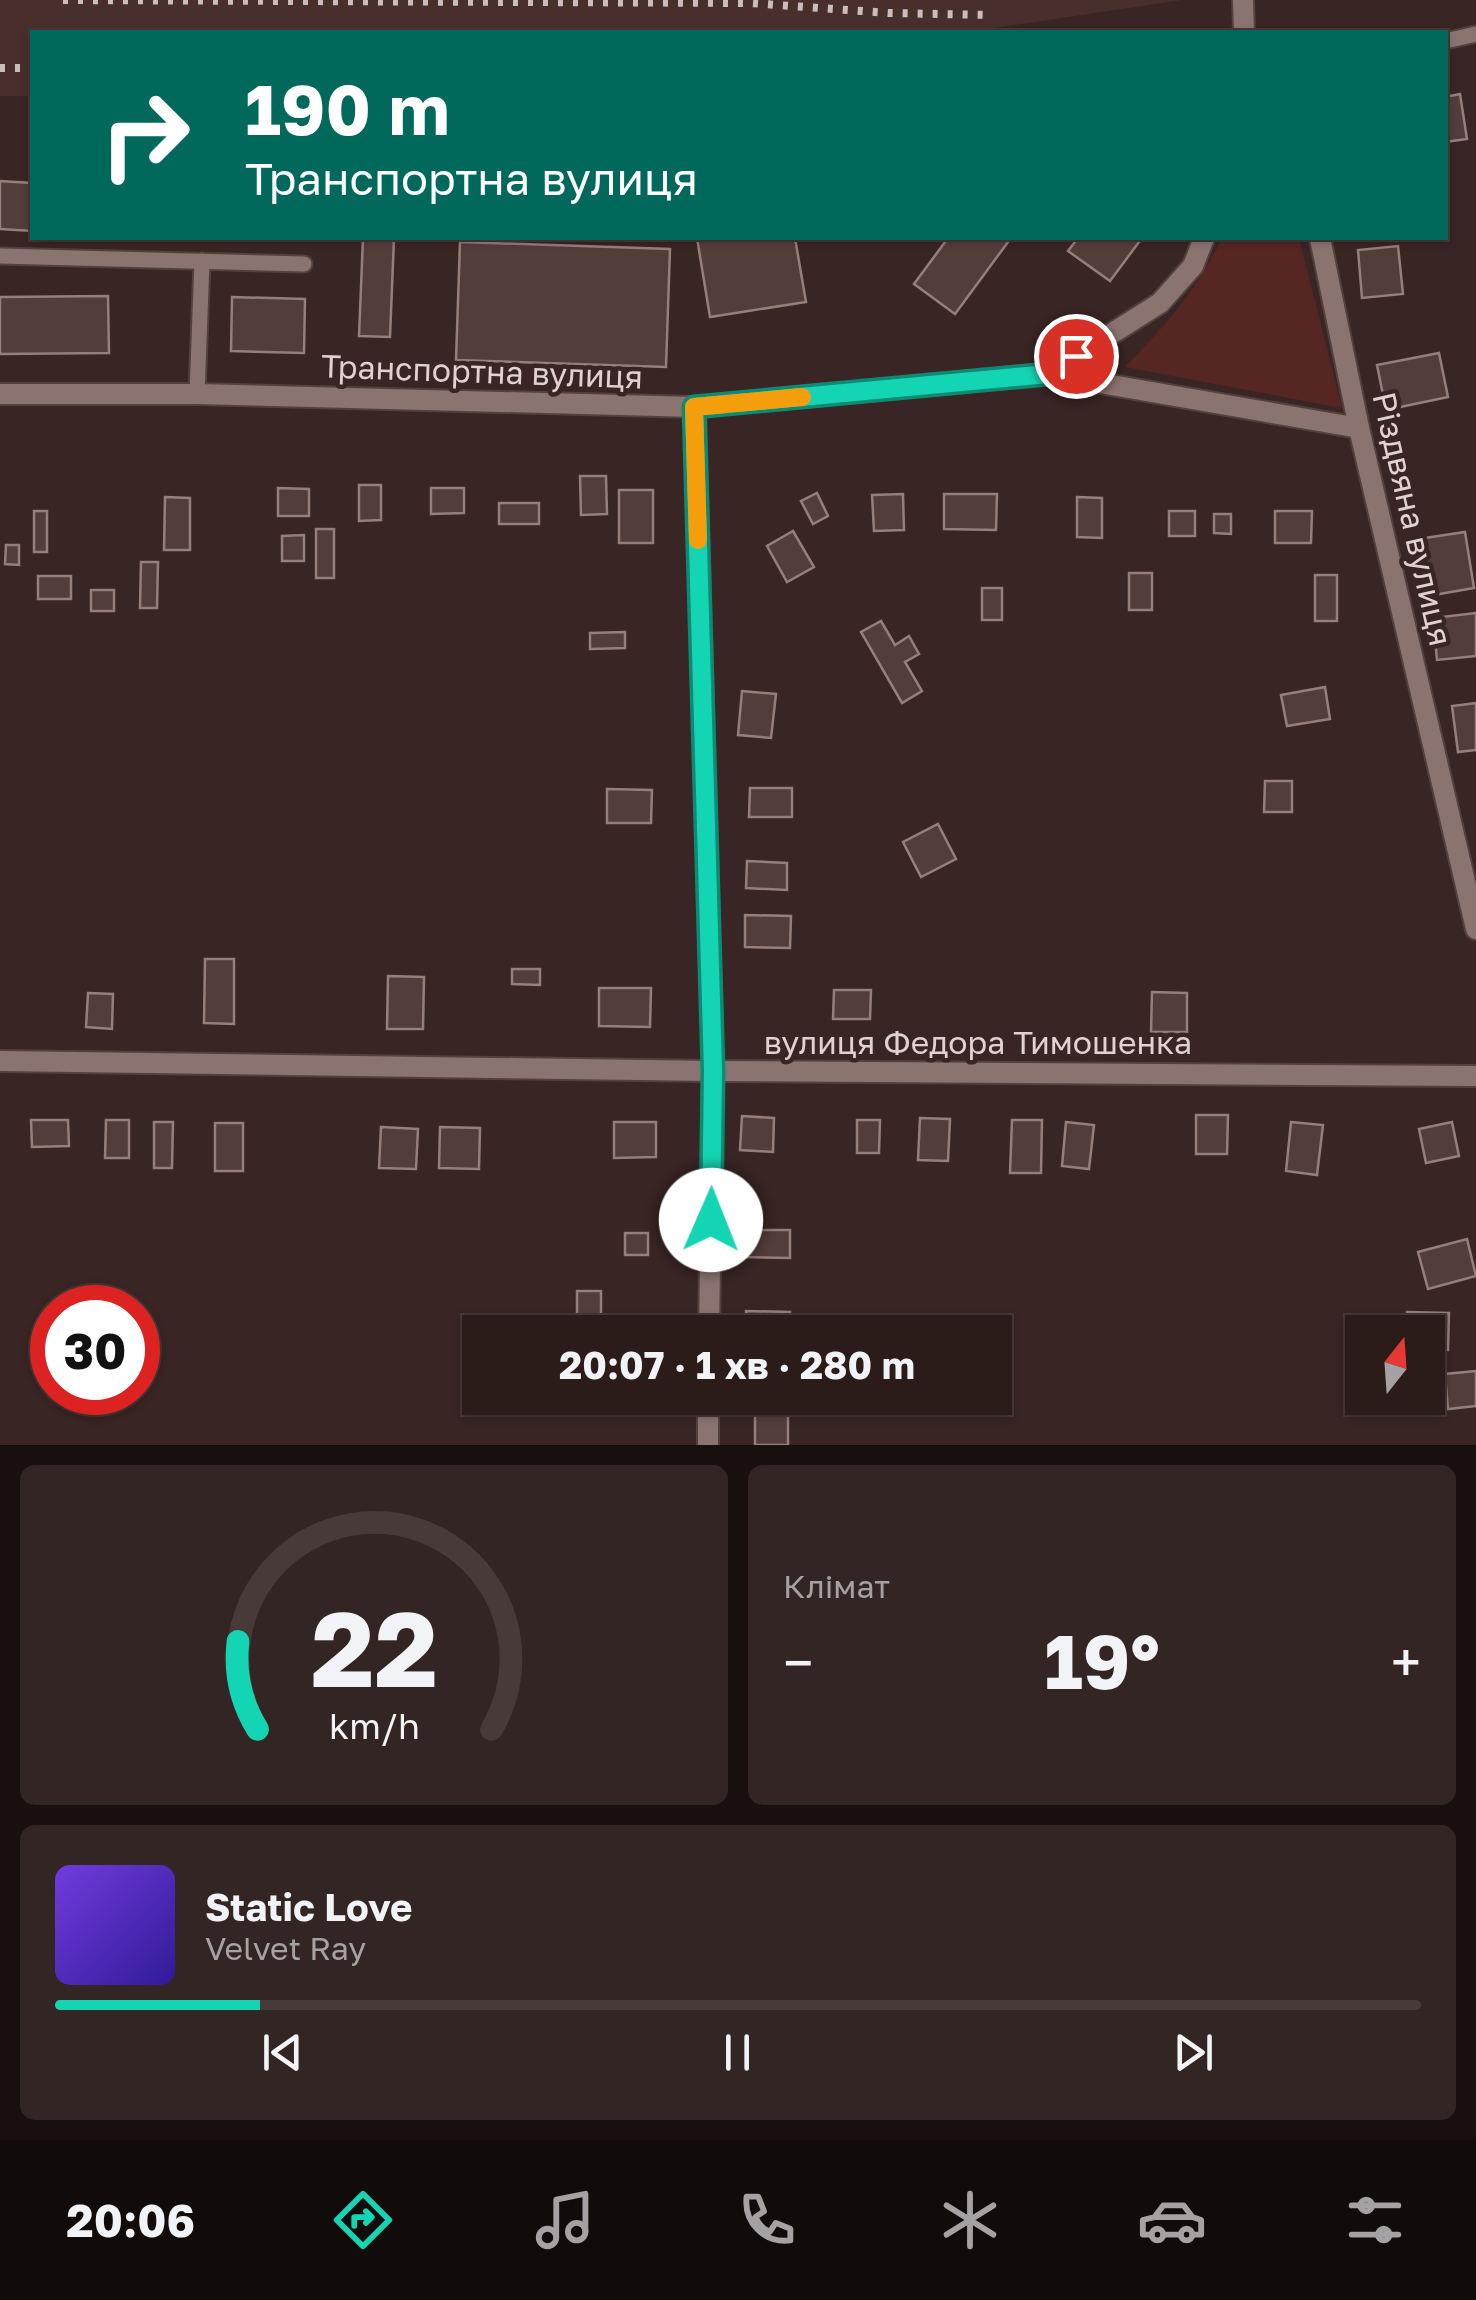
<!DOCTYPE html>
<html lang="uk">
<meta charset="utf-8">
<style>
:root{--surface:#2b1c1a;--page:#332523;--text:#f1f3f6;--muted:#a6a1a2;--line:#473a39;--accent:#14d5b3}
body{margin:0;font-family:"Golos Text",sans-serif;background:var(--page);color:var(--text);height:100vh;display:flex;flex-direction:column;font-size:38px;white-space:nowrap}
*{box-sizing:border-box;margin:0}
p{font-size:32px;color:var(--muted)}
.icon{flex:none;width:55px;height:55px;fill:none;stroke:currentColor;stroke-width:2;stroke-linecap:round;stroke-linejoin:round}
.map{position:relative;height:1445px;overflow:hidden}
.side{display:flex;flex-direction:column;gap:20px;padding:20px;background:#180f0e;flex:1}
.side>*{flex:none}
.top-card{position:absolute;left:30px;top:30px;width:1418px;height:210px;border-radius:0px;box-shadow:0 2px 8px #0004,0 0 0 2px var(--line);background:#00695c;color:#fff;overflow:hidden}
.needle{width:65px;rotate:17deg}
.controls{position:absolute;left:1345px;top:1315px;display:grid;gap:20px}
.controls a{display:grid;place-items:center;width:100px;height:100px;border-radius:0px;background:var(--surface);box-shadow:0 2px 8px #0004,0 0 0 2px var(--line);font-size:50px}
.speed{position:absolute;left:30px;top:1285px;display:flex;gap:20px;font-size:50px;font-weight:700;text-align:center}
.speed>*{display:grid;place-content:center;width:130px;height:130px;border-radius:50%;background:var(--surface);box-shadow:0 2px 8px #0004,0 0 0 2px var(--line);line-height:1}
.speed .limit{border:15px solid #d22;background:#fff;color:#111}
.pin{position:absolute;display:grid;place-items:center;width:85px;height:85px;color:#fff;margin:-42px;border:5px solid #fff;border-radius:50%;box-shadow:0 2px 10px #0007}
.me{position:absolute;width:110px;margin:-55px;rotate:1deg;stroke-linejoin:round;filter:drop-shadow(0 0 8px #0008)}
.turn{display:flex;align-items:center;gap:35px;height:210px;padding:0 50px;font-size:45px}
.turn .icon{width:130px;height:130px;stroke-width:2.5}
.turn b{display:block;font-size:70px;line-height:85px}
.big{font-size:75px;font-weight:700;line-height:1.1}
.side .card{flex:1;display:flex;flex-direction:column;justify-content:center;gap:15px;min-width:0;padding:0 35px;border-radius:15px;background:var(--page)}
.side .dial{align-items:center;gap:0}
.dial svg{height:260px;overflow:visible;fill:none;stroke:var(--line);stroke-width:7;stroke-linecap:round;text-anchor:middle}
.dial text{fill:var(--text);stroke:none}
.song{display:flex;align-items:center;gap:30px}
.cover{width:120px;height:120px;border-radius:15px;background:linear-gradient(135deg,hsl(260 70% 55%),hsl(250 70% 35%))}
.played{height:10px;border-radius:5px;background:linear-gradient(90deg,var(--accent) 15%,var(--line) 15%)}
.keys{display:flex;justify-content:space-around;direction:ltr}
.heat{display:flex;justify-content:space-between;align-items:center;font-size:55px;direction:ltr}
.side .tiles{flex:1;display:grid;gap:20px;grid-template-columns:1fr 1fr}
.card:last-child{grid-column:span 2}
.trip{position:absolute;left:462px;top:1315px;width:550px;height:100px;border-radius:0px;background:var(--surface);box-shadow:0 2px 8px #0004,0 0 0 2px var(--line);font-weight:700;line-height:100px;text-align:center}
.tabs{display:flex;height:160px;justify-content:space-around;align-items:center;background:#110b0a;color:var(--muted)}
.tabs .icon{width:70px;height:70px}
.tabs .current{color:var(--accent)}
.tabs b{font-size:45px;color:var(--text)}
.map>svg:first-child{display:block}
</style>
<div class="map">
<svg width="1476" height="1445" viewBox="0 0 1476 1445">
<rect width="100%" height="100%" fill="#392523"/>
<path fill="#492f2c" d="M0,0H1182L967,32H32V96H0Z"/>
<path fill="#562623" d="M1222,238H1299L1342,408L1125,367C1164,327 1198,289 1222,238Z"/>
<g fill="#533d3b" stroke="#967e7b" stroke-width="2.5">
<path d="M1460,94L1467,139L1445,142V97Z"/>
<path d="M0,181L32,183V231L0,229Z"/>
<path d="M363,238H394L390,337L359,336Z"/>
<path d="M697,238H795L806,302L710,317Z"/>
<path d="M948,238H1011L955,314L914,284Z"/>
<path d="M1078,238H1142L1110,281L1068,251Z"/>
<path d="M460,242L670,249L666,367L456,360Z"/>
<path d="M1398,246L1403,294L1362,298L1358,250Z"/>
<path d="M108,296L109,353L0,354V297Z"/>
<path d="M232,297L305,299L304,353L231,351Z"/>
<path d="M1439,353L1448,397L1386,410L1377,365Z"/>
<path d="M580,476H606L607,514L581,515Z"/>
<path d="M359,485H381V520L359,521Z"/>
<path d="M278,488L309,489V516H278Z"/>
<path d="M431,488H464V513L431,514Z"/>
<rect x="619" y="490" width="34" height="53"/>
<path d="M817,493L828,516L813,524L801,501Z"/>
<path d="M903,494L904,530L874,531L872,495Z"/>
<path d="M944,494H997L996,530L944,529Z"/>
<path d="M165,497L190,498V550H164Z"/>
<path d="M1077,497L1102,498V538L1077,537Z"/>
<rect x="499" y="503" width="40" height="21"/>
<rect x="34" y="511" width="13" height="41"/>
<rect x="1169" y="511" width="26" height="25"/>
<path d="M1275,511H1312L1311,543H1275Z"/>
<path d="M1214,514H1231V534L1214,533Z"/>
<rect x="316" y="529" width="18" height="49"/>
<path d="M793,531L814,567L787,582L767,546Z"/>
<path d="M1465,532L1474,588L1428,596L1418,539Z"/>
<path d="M304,535V561H282V536Z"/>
<path d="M6,545H19V565L5,564Z"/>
<path d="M141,562H158L157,608H140Z"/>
<rect x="1129" y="573" width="23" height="37"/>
<rect x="1315" y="575" width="22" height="46"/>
<rect x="38" y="576" width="33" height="23"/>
<rect x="982" y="588" width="20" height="32"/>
<rect x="91" y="590" width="23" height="21"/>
<path d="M1476,613V656L1437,660L1433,618Z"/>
<path d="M881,621L895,645L909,636L919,654L905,662L922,691L902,703L861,632Z"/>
<path d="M625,632V648L590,649V633Z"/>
<path d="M1325,687L1330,719L1287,726L1281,695Z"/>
<path d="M742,691L776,694L771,738L738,735Z"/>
<path d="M1476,703V750L1458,752L1452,706Z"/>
<path d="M1265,781H1292V812H1264Z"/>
<path d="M750,788H792V817H749Z"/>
<path d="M607,789L652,790L651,823H607Z"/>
<path d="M938,824L956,859L921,877L903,842Z"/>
<path d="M747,861L787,863V890L746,888Z"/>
<path d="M745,915L791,916L790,948L745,947Z"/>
<path d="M205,959H234V1024L204,1023Z"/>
<path d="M512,969H540V985L512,984Z"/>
<path d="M388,976L424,977L423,1029H387Z"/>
<path d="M599,988H651L650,1027L599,1026Z"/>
<path d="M834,990H871L870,1019H833Z"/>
<path d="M1152,992L1187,993V1032H1151Z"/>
<path d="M88,993L113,994L112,1029L86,1027Z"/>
<path d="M1196,1115H1228L1227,1154H1196Z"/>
<path d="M742,1116L774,1118L773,1152L740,1150Z"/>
<path d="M920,1118L950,1119L948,1161L918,1160Z"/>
<path d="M31,1120H68L69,1146L32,1147Z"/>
<path d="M106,1120H129V1158H105Z"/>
<path d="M857,1120H880L879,1153H857Z"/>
<path d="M1012,1120H1042L1041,1173H1010Z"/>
<path d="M154,1122H173L172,1168H154Z"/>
<path d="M614,1122H656V1157L614,1158Z"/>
<path d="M1066,1122L1094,1125L1089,1169L1062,1166Z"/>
<path d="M1291,1122L1323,1125L1317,1175L1286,1171Z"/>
<path d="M1452,1122L1459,1156L1426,1163L1419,1129Z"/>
<rect x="215" y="1123" width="28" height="48"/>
<path d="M381,1127L418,1129L416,1169L379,1168Z"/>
<path d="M440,1127L480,1128L479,1169L439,1168Z"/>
<path d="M742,1230H790V1258L742,1257Z"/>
<rect x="625" y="1233" width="23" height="22"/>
<path d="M1467,1239L1476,1276L1428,1289L1418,1252Z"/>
<path d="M577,1291H601V1322L577,1321Z"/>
<path d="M746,1311L790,1312V1332H746Z"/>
<path d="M1407,1312L1449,1313L1448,1350L1428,1349V1332H1407Z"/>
<path d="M939,1322L976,1326L975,1332H938Z"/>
<path d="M1476,1371V1406L1448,1409L1445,1374Z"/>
<path d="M755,1407L788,1408V1445H755Z"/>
</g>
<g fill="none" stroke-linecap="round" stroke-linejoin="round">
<g stroke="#52413f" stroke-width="19">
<g id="service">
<path d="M1445,41L1476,34"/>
<path d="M0,256L304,264"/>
<path d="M197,394L202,261"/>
</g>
</g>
<g stroke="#52413f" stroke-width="24">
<g id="minor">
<path d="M1243,0L1244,32"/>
<path d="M1320,238L1359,428L1476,929"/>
<path d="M1048,374L1359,428"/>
<path d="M0,394H197L695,407L1048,374L1160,303L1193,266L1204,238"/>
<path d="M695,407L713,1071L709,1332"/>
<path d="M0,1061L713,1071L1476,1076"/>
<path d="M708,1445V1398"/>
</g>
</g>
<use href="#service" stroke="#8b7370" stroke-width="15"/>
<use href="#minor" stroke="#8b7370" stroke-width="20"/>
<g stroke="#cbbdbb" stroke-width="8" stroke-dasharray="5 10" stroke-linecap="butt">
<path d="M63,0L750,3L889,13L989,15"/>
<path d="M0,68H32"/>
</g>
</g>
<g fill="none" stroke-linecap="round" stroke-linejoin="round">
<g stroke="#0d8a74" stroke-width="25">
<path id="route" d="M711,1220L713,1071L694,407L1048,374L1076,356"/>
</g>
<use href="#route" stroke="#14d5b3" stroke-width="18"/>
<path stroke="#f59e0b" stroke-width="18" d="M698,540L694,407L802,397"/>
</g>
<g text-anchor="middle" stroke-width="9" stroke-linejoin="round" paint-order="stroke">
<g font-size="32" fill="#dfd2d0" stroke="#392523">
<text transform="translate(482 372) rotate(2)" y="11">Транспортна вулиця</text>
<text transform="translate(1412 519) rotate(77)" y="11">Різдвяна вулиця</text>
<text x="978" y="1054">вулиця Федора Тимошенка</text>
</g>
</g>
</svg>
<div class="controls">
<a><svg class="needle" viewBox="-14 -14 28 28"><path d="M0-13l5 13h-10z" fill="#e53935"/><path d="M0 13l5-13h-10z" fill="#a6a1a2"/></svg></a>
</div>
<div class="speed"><div class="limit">30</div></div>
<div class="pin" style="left:1076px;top:356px;background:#d93025"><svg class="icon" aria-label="arrive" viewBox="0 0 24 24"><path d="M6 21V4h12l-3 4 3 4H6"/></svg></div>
<svg class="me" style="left:711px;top:1220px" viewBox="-20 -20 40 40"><circle r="19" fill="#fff"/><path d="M0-13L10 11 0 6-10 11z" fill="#14d5b3"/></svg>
<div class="trip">20:07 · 1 хв · 280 m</div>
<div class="top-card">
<div class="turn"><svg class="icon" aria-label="right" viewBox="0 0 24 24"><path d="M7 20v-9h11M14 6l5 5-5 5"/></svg><div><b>190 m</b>Транспортна вулиця</div></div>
</div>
</div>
<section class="side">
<div class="tiles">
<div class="card dial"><svg viewBox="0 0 100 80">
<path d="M14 69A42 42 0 1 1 86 69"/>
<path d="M14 69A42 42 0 0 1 8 42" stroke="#14d5b3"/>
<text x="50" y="56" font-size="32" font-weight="700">22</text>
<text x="50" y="72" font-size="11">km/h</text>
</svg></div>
<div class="card"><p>Клімат</p>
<div class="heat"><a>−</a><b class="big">19°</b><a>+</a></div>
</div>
<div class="card">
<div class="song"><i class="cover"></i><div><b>Static Love</b><p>Velvet Ray</p></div></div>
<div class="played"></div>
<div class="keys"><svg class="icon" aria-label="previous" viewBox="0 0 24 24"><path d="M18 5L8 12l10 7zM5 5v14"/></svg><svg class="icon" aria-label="pause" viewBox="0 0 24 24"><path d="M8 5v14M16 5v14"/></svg><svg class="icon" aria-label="next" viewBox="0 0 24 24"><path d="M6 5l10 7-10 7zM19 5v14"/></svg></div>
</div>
</div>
</section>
<nav class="tabs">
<b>20:06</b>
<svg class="icon current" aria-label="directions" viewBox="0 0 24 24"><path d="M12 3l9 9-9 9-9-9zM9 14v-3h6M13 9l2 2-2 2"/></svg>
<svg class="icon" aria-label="music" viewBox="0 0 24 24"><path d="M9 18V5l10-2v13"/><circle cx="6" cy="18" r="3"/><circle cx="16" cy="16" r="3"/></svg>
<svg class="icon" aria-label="phone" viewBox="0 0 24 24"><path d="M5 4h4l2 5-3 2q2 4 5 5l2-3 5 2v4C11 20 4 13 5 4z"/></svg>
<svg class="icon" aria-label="climate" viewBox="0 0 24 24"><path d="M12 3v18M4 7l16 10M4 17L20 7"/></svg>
<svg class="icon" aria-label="car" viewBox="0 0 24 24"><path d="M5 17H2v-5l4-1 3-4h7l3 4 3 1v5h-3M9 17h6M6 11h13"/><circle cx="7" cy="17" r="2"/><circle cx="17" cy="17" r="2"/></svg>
<svg class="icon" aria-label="filters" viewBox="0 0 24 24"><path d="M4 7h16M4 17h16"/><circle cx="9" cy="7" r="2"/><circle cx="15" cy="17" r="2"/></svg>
</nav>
